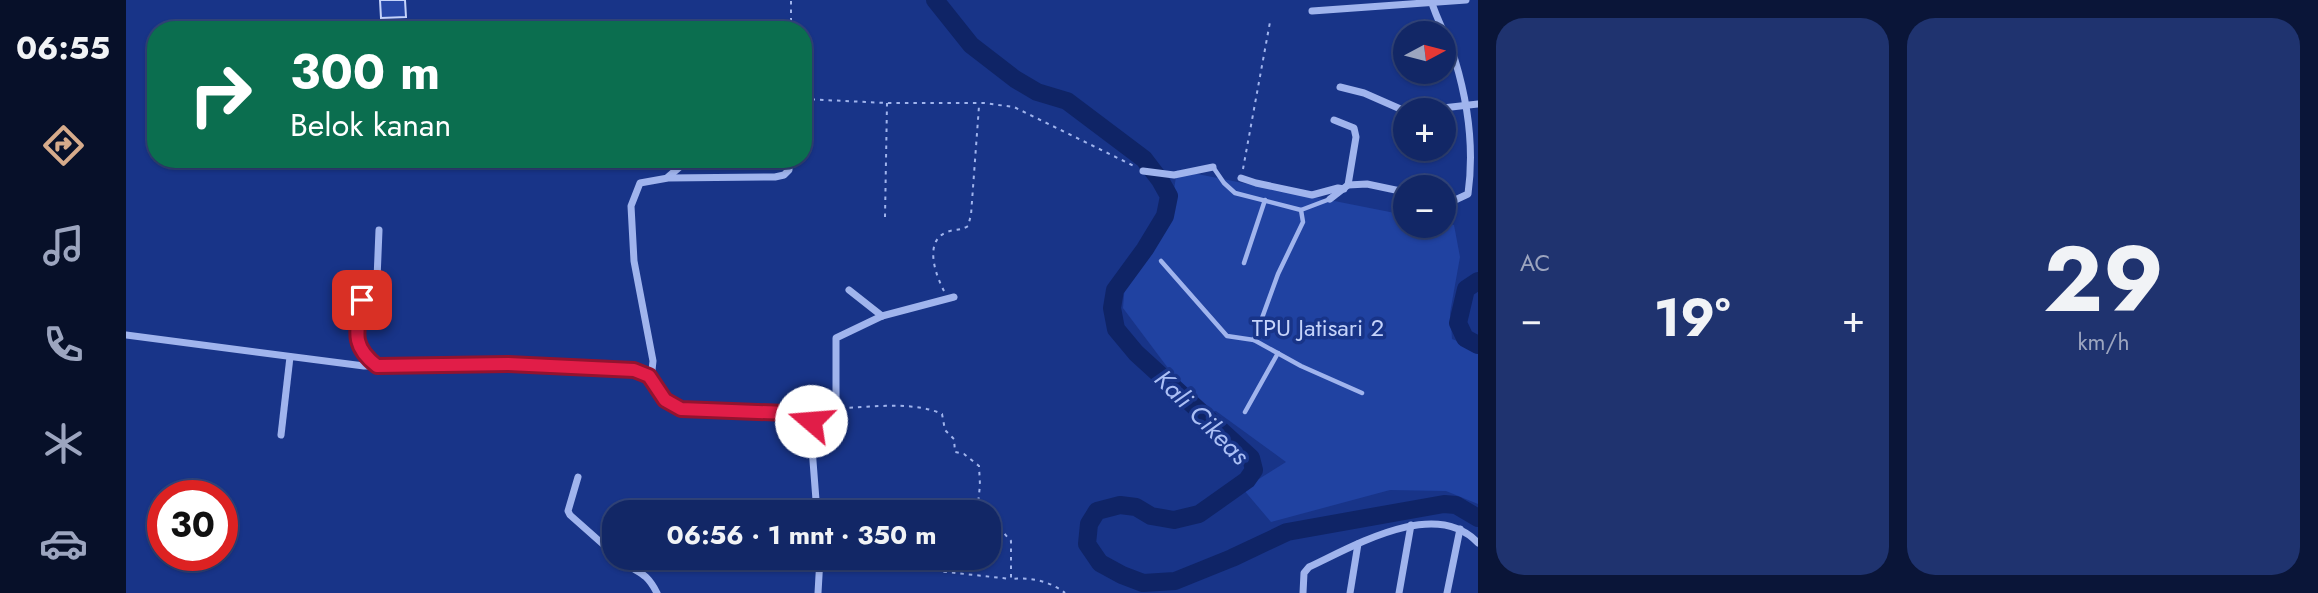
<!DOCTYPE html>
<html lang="id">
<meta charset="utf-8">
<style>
:root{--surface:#122766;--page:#1f336f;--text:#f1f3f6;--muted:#9ca5bf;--line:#31447a;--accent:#d6ab8b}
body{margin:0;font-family:Jost,sans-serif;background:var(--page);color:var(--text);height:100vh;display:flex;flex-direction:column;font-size:26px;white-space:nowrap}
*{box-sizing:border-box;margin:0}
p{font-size:23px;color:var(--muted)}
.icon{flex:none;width:38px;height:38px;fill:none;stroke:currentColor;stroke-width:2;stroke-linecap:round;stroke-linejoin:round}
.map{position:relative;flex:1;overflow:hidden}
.panel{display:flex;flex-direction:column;gap:18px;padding:18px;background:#0a1538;width:840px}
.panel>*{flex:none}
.top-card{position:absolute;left:21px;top:21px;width:665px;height:147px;border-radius:28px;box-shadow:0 2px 5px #0004,0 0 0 2px var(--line);background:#0b6e4f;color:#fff;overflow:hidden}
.needle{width:46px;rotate:83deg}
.buttons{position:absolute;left:1267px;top:21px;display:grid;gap:14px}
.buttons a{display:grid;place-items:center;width:63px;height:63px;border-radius:50%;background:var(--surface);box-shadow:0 2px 5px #0004,0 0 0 2px var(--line);font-size:35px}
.speed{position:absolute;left:21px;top:480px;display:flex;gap:14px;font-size:35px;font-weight:700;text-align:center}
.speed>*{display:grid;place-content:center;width:91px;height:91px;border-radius:50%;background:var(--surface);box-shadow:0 2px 5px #0004,0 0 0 2px var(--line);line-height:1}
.speed .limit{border:10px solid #d22;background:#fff;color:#111}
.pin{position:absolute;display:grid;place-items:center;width:60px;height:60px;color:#fff;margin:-30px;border-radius:14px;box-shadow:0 4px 10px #0006}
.me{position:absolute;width:77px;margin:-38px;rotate:288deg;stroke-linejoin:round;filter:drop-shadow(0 0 5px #0008)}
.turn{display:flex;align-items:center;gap:24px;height:147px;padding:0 28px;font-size:32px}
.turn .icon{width:91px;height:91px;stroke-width:2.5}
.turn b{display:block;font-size:49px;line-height:60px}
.big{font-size:52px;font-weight:700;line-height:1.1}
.panel .card{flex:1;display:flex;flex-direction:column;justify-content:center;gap:10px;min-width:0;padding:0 24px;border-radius:28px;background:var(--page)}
.panel .dial{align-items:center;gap:0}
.dial b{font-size:91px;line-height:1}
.heat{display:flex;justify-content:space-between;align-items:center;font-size:38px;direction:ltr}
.panel .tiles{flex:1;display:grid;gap:18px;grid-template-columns:repeat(2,1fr)}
.trip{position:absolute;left:476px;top:500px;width:399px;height:70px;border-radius:28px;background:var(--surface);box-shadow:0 2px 5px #0004,0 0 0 2px var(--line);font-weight:700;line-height:70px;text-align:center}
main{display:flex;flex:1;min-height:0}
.menu{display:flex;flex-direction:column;width:126px;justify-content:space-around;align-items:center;background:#071029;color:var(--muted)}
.menu .icon{width:49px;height:49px}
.menu .selected{color:var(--accent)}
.menu b{font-size:32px;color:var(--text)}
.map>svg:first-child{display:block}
</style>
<main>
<nav class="menu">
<b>06:55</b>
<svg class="icon selected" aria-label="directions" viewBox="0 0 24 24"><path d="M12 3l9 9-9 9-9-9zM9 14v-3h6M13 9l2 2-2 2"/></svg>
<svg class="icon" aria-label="music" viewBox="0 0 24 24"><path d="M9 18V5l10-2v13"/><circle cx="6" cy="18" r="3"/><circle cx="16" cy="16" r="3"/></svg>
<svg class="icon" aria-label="phone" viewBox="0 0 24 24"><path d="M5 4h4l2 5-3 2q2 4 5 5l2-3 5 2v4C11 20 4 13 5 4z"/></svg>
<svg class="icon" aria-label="climate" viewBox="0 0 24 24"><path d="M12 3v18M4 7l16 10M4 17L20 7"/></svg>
<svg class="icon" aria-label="car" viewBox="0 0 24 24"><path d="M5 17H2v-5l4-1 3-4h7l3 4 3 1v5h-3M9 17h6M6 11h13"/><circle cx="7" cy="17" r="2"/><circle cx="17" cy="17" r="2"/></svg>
</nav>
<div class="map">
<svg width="1352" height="593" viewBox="0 0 1352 593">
<rect width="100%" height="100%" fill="#183488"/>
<path fill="#2042a1" d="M1051,170L1279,215V226H1318V223L1328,225L1334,257L1324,313L1326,339L1352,349V504L1320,491L1264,490L1145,522L1117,489L1160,462L1090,411L1082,412L1042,368L997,308L999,283L1043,222Z"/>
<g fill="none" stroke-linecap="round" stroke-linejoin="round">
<g stroke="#0f2466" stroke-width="18">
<path d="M809,0L845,45L889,79L911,92L941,101L1018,159L1034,180L1043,196L1039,216L1019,249L989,290L986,308L990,329L1010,353L1125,458L1128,470L1121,480L1073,514L1048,520L1025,516L1010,507L994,505L971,511L963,524L961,544L974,563L996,575L1017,583L1049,581L1106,558L1161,532L1318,504L1330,505L1352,518"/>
<path d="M1352,281L1340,289L1332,323L1339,338L1352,345"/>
</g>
</g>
<path fill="#2647a7" stroke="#c5d3fa" stroke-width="2" d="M254,0H279L280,17L255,18Z"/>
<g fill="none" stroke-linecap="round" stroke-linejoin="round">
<g stroke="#a0b4ed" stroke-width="2" stroke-dasharray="3.5 5" stroke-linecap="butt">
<path d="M665,30V0"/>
<path d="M677,99L761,103H858L888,107L1010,167"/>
<path d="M1117,169L1144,22"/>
<path d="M759,217L761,103"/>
<path d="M818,291C810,276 797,241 821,232C828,229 834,231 842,226L845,215L853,106"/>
<path d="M715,408C746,407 788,401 816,414L819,430L828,439L829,452L838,454L853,466L854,485L851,513"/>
<path d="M863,532L876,531L885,541V579C904,577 924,581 939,593"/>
<path d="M751,558L793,569L885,579"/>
</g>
<g stroke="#a0b4ed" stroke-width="4.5">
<path d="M1087,167L1098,183L1109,193L1175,210"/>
<path d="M1204,199L1175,210L1177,222L1152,274L1128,340L1175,366L1236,393"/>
<path d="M1035,261L1101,336L1128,340"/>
<path d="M1118,263L1139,200"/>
<path d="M1119,412L1152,353"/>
</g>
<g stroke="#a0b4ed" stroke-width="7">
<path d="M1305,0C1311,21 1323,40 1329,60C1342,103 1348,151 1342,194L1327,201L1318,202"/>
<path d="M1186,11L1340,0"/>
<path d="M1214,87L1238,93L1279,111"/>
<path d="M1299,110L1352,104"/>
<path d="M1208,120L1228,128L1230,137L1222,185"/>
<path d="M1017,171L1048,175L1087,167"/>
<path d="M542,177L563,159"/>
<path d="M1115,178L1130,183L1186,195L1212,188L1218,189"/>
<path d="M1204,199L1222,185L1241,184L1279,192"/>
<path d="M723,290L756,316"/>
<path d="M0,335L238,366L382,364L508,371L522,376L539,400L555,409L700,414L707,410L710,401V338L756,316L828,297"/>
<path d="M251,366L238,356L232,343L236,300L251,279L253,230"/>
<path d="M522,376L526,370L527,361L508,261L505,206L514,183L542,178L649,177L658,175L663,170V159"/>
<path d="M686,414V448L691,513"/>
<path d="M155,435L164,357"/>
<path d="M452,477L442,511L444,515L488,554"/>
<path d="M493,558C511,575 518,568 531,593"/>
<path d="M692,593L694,558"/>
<path d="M1177,593L1178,573L1183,567C1228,546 1310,497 1352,543"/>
<path d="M1224,593L1232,544"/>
<path d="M1273,593L1285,525"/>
<path d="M1321,593L1334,529"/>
</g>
</g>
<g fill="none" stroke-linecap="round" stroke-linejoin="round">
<g stroke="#92132f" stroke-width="18">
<path id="route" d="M236,300C231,331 224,345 251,366L382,364L508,370L523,376L539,400L555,409L686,414L685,421"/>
</g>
<use href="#route" stroke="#e11d48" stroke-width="12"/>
</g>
<g text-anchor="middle" stroke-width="7" stroke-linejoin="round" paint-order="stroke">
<g font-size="24" fill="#c5d3fa" stroke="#183488">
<text x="1192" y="336">TPU Jatisari 2</text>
</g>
<g font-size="26" font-style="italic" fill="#abbff5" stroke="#183488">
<text transform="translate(1076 417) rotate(45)" y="9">Kali Cikeas</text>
</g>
</g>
</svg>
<div class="buttons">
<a><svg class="needle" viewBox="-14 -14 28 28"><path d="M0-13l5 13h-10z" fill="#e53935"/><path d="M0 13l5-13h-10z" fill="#9ca5bf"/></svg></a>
<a>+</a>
<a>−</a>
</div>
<div class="speed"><div class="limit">30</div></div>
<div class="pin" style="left:236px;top:300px;background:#d93025"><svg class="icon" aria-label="arrive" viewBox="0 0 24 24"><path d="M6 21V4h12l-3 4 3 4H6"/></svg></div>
<svg class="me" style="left:685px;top:421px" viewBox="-20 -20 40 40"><circle r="19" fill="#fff"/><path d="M0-13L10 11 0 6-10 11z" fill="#e11d48"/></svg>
<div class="trip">06:56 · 1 mnt · 350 m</div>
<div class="top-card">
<div class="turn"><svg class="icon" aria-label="right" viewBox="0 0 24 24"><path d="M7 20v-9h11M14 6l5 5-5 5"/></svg><div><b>300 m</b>Belok kanan</div></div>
</div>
</div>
<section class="panel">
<div class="tiles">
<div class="card"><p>AC</p>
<div class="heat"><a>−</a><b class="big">19°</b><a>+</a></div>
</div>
<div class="card dial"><b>29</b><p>km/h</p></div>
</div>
</section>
</main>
